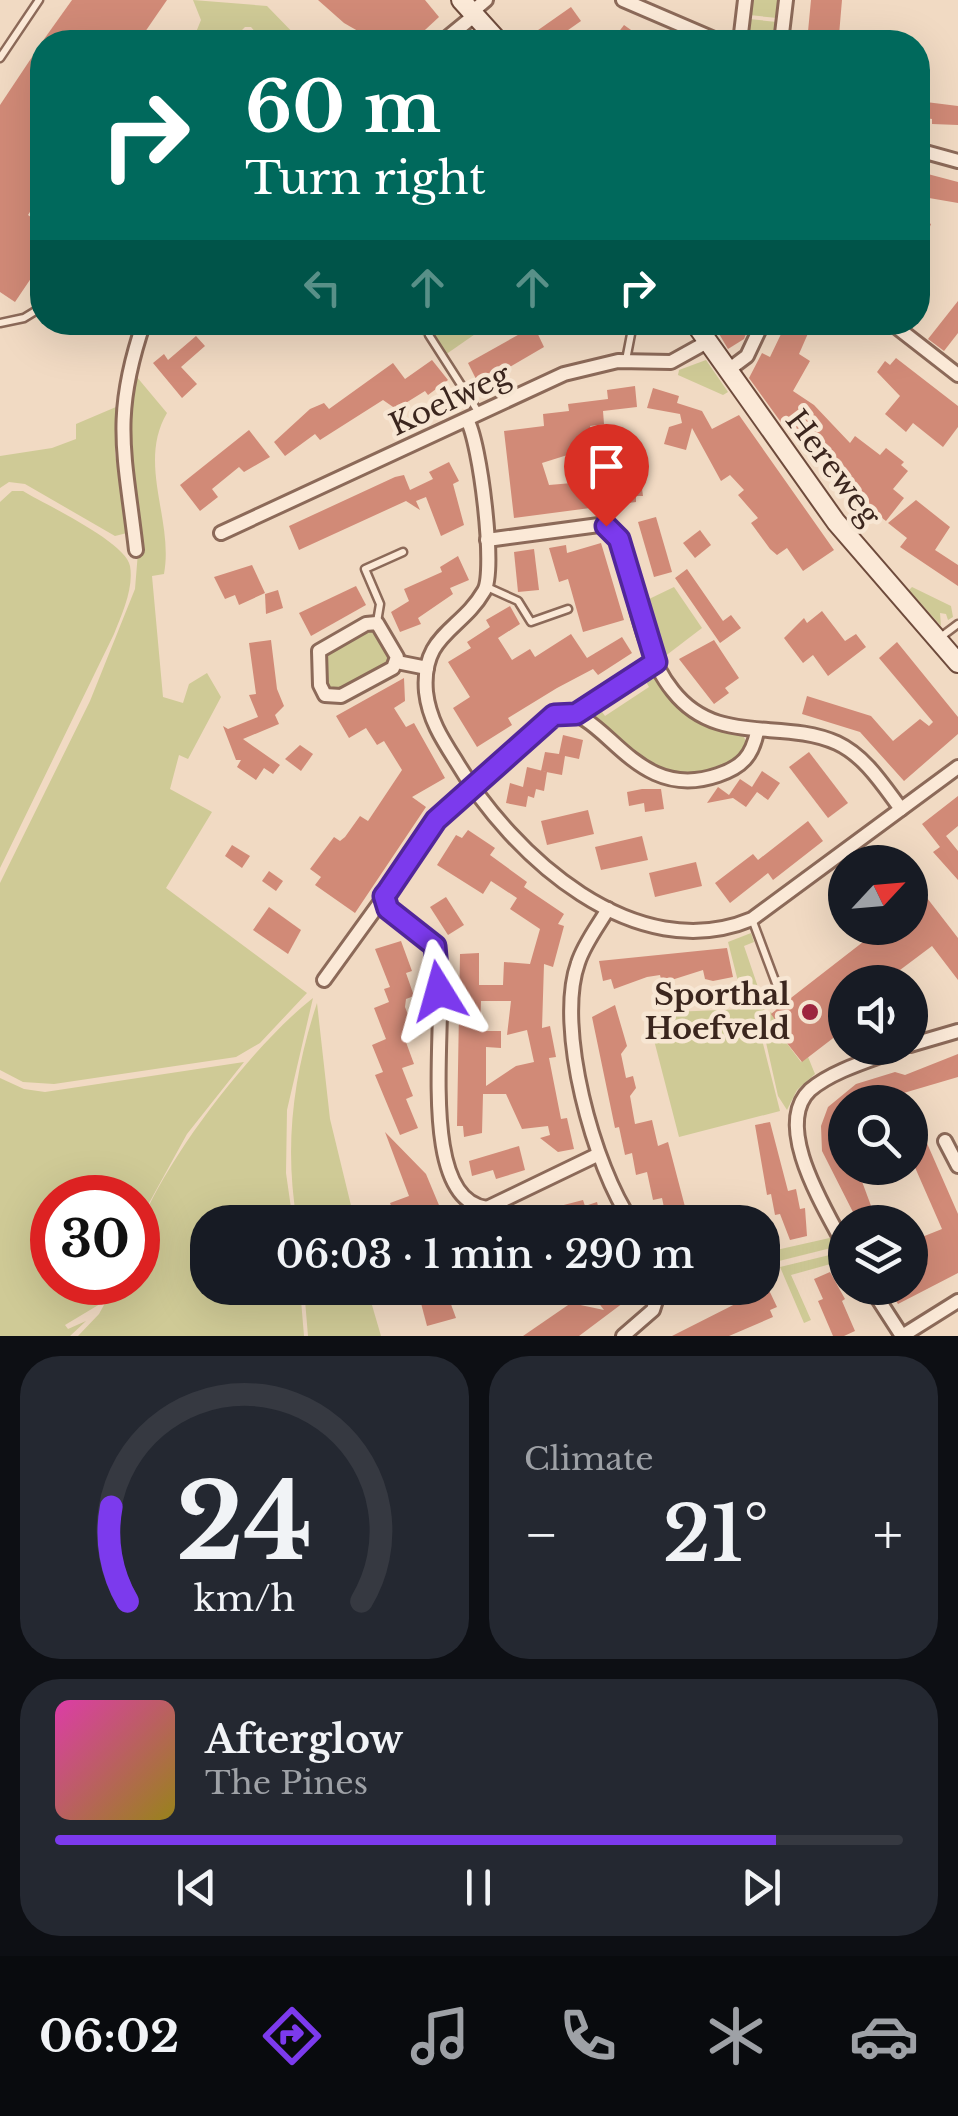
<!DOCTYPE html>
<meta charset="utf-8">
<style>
:root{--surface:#171b24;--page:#242831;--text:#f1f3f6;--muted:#9ea1a6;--line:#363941;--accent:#7c3aed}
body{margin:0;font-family:"Libre Baskerville",serif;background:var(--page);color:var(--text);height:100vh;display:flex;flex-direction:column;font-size:38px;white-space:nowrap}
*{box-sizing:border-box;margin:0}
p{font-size:32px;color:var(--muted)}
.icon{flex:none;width:55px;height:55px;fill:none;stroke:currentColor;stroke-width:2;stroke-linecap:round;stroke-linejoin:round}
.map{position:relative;height:1336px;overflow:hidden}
.details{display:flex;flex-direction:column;gap:20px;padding:20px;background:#0d0f14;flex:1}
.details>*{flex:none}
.banner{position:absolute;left:30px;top:30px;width:900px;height:305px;border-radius:40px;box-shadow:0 10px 40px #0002;background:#00695c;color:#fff;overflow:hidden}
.needle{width:65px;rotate:64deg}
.buttons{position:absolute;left:828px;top:845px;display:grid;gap:20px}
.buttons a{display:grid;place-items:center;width:100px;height:100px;border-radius:50%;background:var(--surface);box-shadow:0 10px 40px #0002;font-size:50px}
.speed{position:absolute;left:30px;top:1175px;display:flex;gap:20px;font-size:50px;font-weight:700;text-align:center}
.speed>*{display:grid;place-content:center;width:130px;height:130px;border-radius:50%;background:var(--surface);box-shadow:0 10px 40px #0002;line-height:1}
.speed .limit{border:15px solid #d22;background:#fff;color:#111}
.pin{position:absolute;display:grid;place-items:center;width:85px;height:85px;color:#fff;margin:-102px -42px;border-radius:50% 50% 50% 0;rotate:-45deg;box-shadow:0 0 10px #0007}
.pin .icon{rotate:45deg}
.me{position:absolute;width:110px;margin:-55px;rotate:352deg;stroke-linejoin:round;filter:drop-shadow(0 0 8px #0008)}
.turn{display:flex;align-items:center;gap:35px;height:210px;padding:0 50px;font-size:45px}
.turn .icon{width:130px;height:130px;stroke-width:2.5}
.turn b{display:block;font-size:70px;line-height:85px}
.lanes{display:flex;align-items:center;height:95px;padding:0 50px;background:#0003;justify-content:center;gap:50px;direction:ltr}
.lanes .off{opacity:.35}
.big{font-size:75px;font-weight:600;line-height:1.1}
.details .card{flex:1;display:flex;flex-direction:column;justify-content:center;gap:15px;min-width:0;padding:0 35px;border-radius:40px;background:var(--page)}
.details .dial{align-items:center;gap:0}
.dial svg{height:260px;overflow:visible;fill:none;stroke:var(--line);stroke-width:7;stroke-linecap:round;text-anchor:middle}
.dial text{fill:var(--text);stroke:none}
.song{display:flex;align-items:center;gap:30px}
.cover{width:120px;height:120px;border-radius:15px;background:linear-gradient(135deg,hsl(320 70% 55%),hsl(50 70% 35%))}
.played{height:10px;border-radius:5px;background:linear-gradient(90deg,var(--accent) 85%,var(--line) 85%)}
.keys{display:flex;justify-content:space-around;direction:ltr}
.heat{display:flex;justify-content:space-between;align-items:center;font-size:55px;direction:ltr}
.details .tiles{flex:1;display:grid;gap:20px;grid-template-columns:1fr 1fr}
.card:last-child{grid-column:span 2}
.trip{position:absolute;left:190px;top:1205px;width:590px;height:100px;border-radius:40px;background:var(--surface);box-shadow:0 10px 40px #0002;font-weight:600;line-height:100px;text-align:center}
.menu{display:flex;height:160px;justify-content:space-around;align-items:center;background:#090b0e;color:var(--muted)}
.menu .icon{width:70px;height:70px}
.menu .current{color:var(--accent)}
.menu b{font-size:45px;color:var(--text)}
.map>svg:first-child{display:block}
</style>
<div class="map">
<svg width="958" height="1336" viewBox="0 0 958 1336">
<rect width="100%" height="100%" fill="#f1dac3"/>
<g fill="#cfca96">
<path d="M193,0L267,6L301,41L264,42L251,27H245L230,42H192L201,20Z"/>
<path d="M748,0H779L777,18L749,15Z"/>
<path d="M749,19L777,22L774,42H751L748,37L754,36V30H748Z"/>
<path d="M414,323H491L445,355L430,332L423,336Z"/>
<path d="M706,360L728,392L723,395L678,375L679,370Z"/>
<path d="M131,370L167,413C137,464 174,520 164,574L152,576L163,697L183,703L189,684L207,673L221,697L188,759L179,755L170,789L212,812L166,888L307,993L260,1043L236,1057L54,1084L23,1082L0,1070V883L90,701L135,589L138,552L127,470Z"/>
<path d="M116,407L115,453L127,533L115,536L25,484L9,482L0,488V456L52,448L76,439V424Z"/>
<path d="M12,491H23C46,505 126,542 130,566C134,588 122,614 114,634L0,868V502Z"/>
<path d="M674,587L702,628L664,657L647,600Z"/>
<path d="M912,587L951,606L953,617L948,620L946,614L940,613L941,626L909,590Z"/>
<path d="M374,627L391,654L390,664L338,693L325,689L323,652Z"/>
<path d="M652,671C689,712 691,719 744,737L748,746C701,814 628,749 585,714L597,705L605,716L649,687L643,676Z"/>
<path d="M751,933L754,942L744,946L760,993L765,992L770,1005L756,1016L780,1111L679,1137L647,1013L745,1009L728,942Z"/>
<path d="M313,998L287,1110L286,1173L293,1222H208V1288H300L304,1336H78L99,1314L116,1283L138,1282C138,1266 134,1244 139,1229C164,1160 255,1043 313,998Z"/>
<path d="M317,1003L330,1119L355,1222H297C284,1146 293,1076 317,1003Z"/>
<path d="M771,1012L779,1025L776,1029L801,1062L808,1057L815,1074L797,1090L787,1110L778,1096L761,1020Z"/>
<path d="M244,1062L187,1134L138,1223V1198H52V1282L111,1283L100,1304L65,1325L68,1329L86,1321L70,1336H0V1078L24,1089L45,1092Z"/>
<path d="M834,1237L839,1246L763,1265V1253Z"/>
<path d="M842,1252L845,1260L791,1275L811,1320L804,1323L780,1267Z"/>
<path d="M304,1288H367L381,1336H308Z"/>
</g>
<g fill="#d18a77" fill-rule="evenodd">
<path d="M72,0H167L138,42H42Z"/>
<path d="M318,0H425L439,17L412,42H377L344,23Z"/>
<path d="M811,0H842L839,35L827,34L826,42H807Z"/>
<path d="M571,7L581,21L551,42H521Z"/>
<path d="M624,25L648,42H611Z"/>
<path d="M42,42V193L28,215L42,225V262L15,302L0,292V105Z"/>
<path d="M918,101L958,106V125L932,124V119L918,117Z"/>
<path d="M924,173L958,182V203L929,198L930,194L920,191Z"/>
<path d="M918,217L931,224L918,256Z"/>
<path d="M958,301V333L944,351L928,339Z"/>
<path d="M712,322H751L744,339L728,349Z"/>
<path d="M773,322H813L799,354L810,361L793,391L814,405L850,443L855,436L880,455L886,448L904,462L901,465L908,471L893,489L904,498L886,521L852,495L857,488L803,435L792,426L788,432L749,378L762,353L770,357L782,332L772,327Z"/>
<path d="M534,326L544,347L479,385L468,363Z"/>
<path d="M196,336L205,346L181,367L197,384L182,398L153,363L164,354L168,360Z"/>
<path d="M896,358L958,406V427L943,447L913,423L906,432L885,414L900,396L877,372L885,361L890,365Z"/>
<path d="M432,360L448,380L428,395L425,391L396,409L383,400L320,440L315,434L285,456L274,442L310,409L324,403L329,409L393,363L405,379Z"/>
<path d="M635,386L637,407L603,411L604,424L590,426L596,446L542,463L549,485L572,483L580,488L641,481L643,496H636V502L514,518L504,431L544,426L543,414L569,411L568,404L608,399L607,390Z"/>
<path d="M653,388L679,396L677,403L702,411L712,429L739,415L834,550L803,571L787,548L777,555L770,549L751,523L758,518L738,495L744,490L730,475L721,481L692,428L686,450L664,444L669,427L682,423L680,414L647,408Z"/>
<path d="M249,430L270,457L244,472L239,467L212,489L218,497L200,511L180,485Z"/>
<path d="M449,462L459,481L453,484L464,525L441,536L426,497L416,501L420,510L406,501L299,550L289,526L395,477L404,475L410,490L433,479L429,472Z"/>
<path d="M916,500L950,527L935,550L958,565V586L900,547L907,538L888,523Z"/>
<path d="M656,517L672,572L654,577L638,522Z"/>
<path d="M700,530L711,545L695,558L683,543Z"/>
<path d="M601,543L624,620L583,632L568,579L559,582L549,548L566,545L567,553Z"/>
<path d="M534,549L539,590L518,592L514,552Z"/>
<path d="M458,556L469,580L450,588L453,594L418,618L421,624L400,632L391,612L409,601L404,589L442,572L440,567Z"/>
<path d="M252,565L265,593L239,605L235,595L225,599L214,577Z"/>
<path d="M687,569L723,621L731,615L741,628L720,643L675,578Z"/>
<path d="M356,586L366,605L311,636L299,613Z"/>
<path d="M278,590L283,608L266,614L265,594Z"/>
<path d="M510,606L520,624L498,638L512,660L530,649L535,657L571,634L587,658L622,637L632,653L598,675L593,669L557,688L508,718L512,725L477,747L453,708L470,697L448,662L471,648L467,642L490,627L486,620Z"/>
<path d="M822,611L845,641L856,634L866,647L828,676L813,655L803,663L784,638L804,618L807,623Z"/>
<path d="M271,640L277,689L284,706L275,715L279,724L243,739L280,765L273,774L264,768L256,780L237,767L241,760H236L223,726L228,729L258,717L249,695L256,694L249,643Z"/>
<path d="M714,640L739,678L725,688L729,693L714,704L679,659Z"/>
<path d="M897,642L958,717V734L904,781L860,732L802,714L807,696L871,716L893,741L920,719L929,726L933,722L879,658Z"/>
<path d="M404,678L405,701L394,708L406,727L414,723L445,778L412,797L426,807L355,913L315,885L321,877L310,869L334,837L340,841L345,837L360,816L368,821L402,770L384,741L377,745L366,728L349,738L336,716Z"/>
<path d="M563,735L583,740L579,759L565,756L562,775L541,771L545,752L559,754Z"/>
<path d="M300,745L313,754L301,771L285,759Z"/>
<path d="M809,752L848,803L828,818L789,767Z"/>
<path d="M527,767L547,772L544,791L536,789L534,798L528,796L526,807L506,803L510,783L523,787Z"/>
<path d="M762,771L780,783L768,800L757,792L746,807L733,798L707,803L718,787L729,795L740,779L752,787Z"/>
<path d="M642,789H661L664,809L645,812L644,803L629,806L627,792Z"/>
<path d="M958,796V826L946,836L958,851V880L933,852L940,847L922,824Z"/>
<path d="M588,810L594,834L547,845L541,821Z"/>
<path d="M808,821L823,841L773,880L768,873L730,903L715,883L753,854L758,860Z"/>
<path d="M468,830L495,848L490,855L527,882L524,887L564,914L558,924L564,926L553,967L544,964L542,1028L550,1026L556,1057L549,1058L561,1119L567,1118L574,1149L558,1152L540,1138L550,1135L548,1126L522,1129L506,1094H483L482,1133L464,1137L463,1126H457L460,954L479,953V985H503L504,962L530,964L540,929L510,909L517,898L491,881L483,894L437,865L456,835L462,838ZM481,1001H511L507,1035L527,1030L534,1062L516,1066L486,1086V1047L501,1048V1031H480Z"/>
<path d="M642,836L648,860L601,870L595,847Z"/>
<path d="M232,845L250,856L242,868L225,856Z"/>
<path d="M696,862L702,886L655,897L649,873Z"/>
<path d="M269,871L283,881L276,891L262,881Z"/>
<path d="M910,876L958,938V980L932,946L884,982H845V1029L802,1062L775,1028L779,1025L771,1014L776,1010L773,1005L784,997L787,1001L881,928H910Z"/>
<path d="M446,897L464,925L448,935L430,907Z"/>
<path d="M269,907L301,930L288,954L253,930Z"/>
<path d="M401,941L412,971L406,973L414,996L406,999L405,1007L414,1030L403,1034L414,1064L402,1068L413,1096L406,1099L418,1128L400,1135L375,1075L383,1072L372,1045L386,1039L374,1008L389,1002L384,989L390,987L375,949Z"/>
<path d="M727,948L733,977L713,981L705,979L703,970L662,983L660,975L647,977L614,989L611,979L603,981L599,961Z"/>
<path d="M615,1005L627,1046L621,1054L626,1078L633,1076L636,1088L630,1096L635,1124L652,1120L658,1146L668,1142L689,1222H667L662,1198L653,1200L647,1172L636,1175L632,1153L625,1155L619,1127L615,1128L592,1017Z"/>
<path d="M958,1054V1077L873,1102H845V1168H857L877,1222H858L822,1151L821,1126L828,1107L856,1084L895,1072L905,1075Z"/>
<path d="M770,1122L788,1191L796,1189L800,1209L805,1208L807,1236L790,1240L780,1214L775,1215L771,1194L767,1195L755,1125Z"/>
<path d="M385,1132L426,1174L446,1222H372L394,1213L390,1203L409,1196Z"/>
<path d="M926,1141L958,1214V1273L898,1304L888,1288H910V1271L925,1261L917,1239L942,1229L910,1156V1148Z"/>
<path d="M519,1146L525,1170L496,1179L493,1170L472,1176L469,1161Z"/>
<path d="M583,1200L585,1206L597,1202L602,1222H560L556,1207Z"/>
<path d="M830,1272L845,1299L842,1301L855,1331L844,1336H833L818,1301L823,1299L814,1279Z"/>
<path d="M417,1288H445L456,1318L427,1326Z"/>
<path d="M587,1288H643L579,1336H523L571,1303L604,1310Z"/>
<path d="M749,1288H768L777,1307L770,1310L773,1317L729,1336H672L753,1295Z"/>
</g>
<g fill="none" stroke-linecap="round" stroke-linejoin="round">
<g stroke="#8c6a59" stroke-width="11">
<g id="lane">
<path d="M0,58L39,0"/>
<path d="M0,323L24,318L42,307"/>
<path d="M429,335L479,413"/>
<path d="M626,360L632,329L642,322"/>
<path d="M487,587L518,601L531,622L568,609"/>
<path d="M377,622L380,604L365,569L403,552"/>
<path d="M938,639L958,624"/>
<path d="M752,919L777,986"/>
</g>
</g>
<g stroke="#8c6a59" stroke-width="18">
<g id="street">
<path d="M623,0L721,42"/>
<path d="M472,12L486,0"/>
<path d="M442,42L475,15"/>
<path d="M740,42L745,0"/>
<path d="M781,42L786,0"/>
<path d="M918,150L958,161"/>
<path d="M890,322L958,375"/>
<path d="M727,371L747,356L763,322"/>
<path d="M467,420C480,441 496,571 484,591C461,631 421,634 426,692C429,719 442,739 456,761C512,856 635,968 752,919L958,767"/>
<path d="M221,533L564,374L618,361L671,362L707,342"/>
<path d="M487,540L599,525L611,528L619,539C633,587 641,652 673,691C717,747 781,718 837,743C865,756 883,785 901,809"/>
<path d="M136,550C125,454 111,418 144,322"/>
<path d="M377,623L397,657L393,668L341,696L325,695L320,685L319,651L366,624Z"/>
<path d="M397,662L427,668"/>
<path d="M576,714L656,662"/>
<path d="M608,909C598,926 584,944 578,963C555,1027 594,1168 632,1222"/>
<path d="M324,980L384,897"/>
<path d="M910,1045L958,1031"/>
<path d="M945,1141L958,1166"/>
<path d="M487,1208C411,1199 451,1002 437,951C424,928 390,922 384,897L437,820L559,712C606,708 634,804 718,775C742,767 752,756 757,732"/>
<path d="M467,1222L487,1208L597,1155"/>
<path d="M845,1247C826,1210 772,1126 810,1090C833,1070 874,1059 902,1048"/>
<path d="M871,1288L902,1336"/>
<path d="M623,1336L653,1310L660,1288"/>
<path d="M902,1336L958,1301"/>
</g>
</g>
<g stroke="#6e4b3c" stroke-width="22">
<g id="secondary">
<path d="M461,0L499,42"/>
<path d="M694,322L836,522L958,663"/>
</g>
</g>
<use href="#lane" stroke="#fbe9d7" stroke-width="6"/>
<use href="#street" stroke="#fbe9d7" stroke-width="12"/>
<use href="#secondary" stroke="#fbe9d7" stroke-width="18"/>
</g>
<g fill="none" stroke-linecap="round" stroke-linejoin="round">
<g stroke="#51269a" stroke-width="25">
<path id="route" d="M439,991L435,946L388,909L384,896L388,891L436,820L554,715L576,714L656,662L619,539L606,526"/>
</g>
<use href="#route" stroke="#7c3aed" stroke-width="18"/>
</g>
<circle fill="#9f253f" stroke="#f7e6d3" stroke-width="4" cx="810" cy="1012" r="10"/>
<g text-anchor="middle" stroke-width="9" stroke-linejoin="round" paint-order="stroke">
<g font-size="30" fill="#3b261e" stroke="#f7e6d3">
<text transform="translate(450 400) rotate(-25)" y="10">Koelweg</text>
<text transform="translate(833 468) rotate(53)" y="10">Hereweg</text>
</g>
<g font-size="30" font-weight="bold" fill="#3b261e" stroke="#f7e6d3" text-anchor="end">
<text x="790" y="1005">Sporthal<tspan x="790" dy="34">Hoefveld</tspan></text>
</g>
</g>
</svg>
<div class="buttons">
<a><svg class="needle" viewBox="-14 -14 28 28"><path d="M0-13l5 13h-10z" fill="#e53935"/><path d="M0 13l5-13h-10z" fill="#9ea1a6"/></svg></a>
<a><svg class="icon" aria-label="sound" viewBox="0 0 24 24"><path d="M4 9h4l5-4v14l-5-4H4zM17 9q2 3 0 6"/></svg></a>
<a><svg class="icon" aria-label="search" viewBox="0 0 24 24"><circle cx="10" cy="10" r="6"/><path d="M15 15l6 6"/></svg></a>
<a><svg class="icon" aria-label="layers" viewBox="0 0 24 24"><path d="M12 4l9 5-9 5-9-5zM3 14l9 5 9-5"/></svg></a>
</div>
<div class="speed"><div class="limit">30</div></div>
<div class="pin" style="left:606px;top:526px;background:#d93025"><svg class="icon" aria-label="arrive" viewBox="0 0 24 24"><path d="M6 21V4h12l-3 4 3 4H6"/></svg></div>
<svg class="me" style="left:439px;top:991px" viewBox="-20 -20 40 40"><path d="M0-17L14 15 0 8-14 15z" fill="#7c3aed" stroke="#fff" stroke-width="4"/></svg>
<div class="trip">06:03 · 1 min · 290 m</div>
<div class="banner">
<div class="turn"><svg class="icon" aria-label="right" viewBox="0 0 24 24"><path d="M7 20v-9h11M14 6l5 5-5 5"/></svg><div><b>60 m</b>Turn right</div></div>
<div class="lanes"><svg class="icon off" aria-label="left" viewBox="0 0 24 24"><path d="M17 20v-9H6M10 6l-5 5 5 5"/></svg><svg class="icon off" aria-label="ahead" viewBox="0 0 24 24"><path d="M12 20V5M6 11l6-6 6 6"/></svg><svg class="icon off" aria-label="ahead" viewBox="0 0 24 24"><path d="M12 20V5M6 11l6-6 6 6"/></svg><svg class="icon" aria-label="right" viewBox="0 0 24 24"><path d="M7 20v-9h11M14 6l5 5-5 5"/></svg></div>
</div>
</div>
<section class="details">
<div class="tiles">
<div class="card dial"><svg viewBox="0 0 100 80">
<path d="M14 69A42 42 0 1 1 86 69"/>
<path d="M14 69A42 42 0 0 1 9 40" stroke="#7c3aed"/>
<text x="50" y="56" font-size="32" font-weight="700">24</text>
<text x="50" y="72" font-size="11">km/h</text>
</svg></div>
<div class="card"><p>Climate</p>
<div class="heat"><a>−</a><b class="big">21°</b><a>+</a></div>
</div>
<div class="card">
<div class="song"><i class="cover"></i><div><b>Afterglow</b><p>The Pines</p></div></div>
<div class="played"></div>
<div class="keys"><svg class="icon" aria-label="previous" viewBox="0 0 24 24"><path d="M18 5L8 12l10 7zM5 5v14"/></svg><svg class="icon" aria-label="pause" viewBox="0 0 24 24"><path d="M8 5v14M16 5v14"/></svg><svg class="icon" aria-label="next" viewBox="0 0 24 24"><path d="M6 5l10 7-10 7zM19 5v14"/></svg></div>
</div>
</div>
</section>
<nav class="menu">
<b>06:02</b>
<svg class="icon current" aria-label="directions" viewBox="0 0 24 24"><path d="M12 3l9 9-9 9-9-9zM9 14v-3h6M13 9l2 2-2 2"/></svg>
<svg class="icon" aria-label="music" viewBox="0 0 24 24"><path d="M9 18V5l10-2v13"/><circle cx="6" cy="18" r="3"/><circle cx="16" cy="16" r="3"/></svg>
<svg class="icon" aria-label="phone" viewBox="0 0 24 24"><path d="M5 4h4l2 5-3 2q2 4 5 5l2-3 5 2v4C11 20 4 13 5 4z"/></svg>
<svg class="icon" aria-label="climate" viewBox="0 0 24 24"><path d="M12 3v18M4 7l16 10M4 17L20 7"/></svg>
<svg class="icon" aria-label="car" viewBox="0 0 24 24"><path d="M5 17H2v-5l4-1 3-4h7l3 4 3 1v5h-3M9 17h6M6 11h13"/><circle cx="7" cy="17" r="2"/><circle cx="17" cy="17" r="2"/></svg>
</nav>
